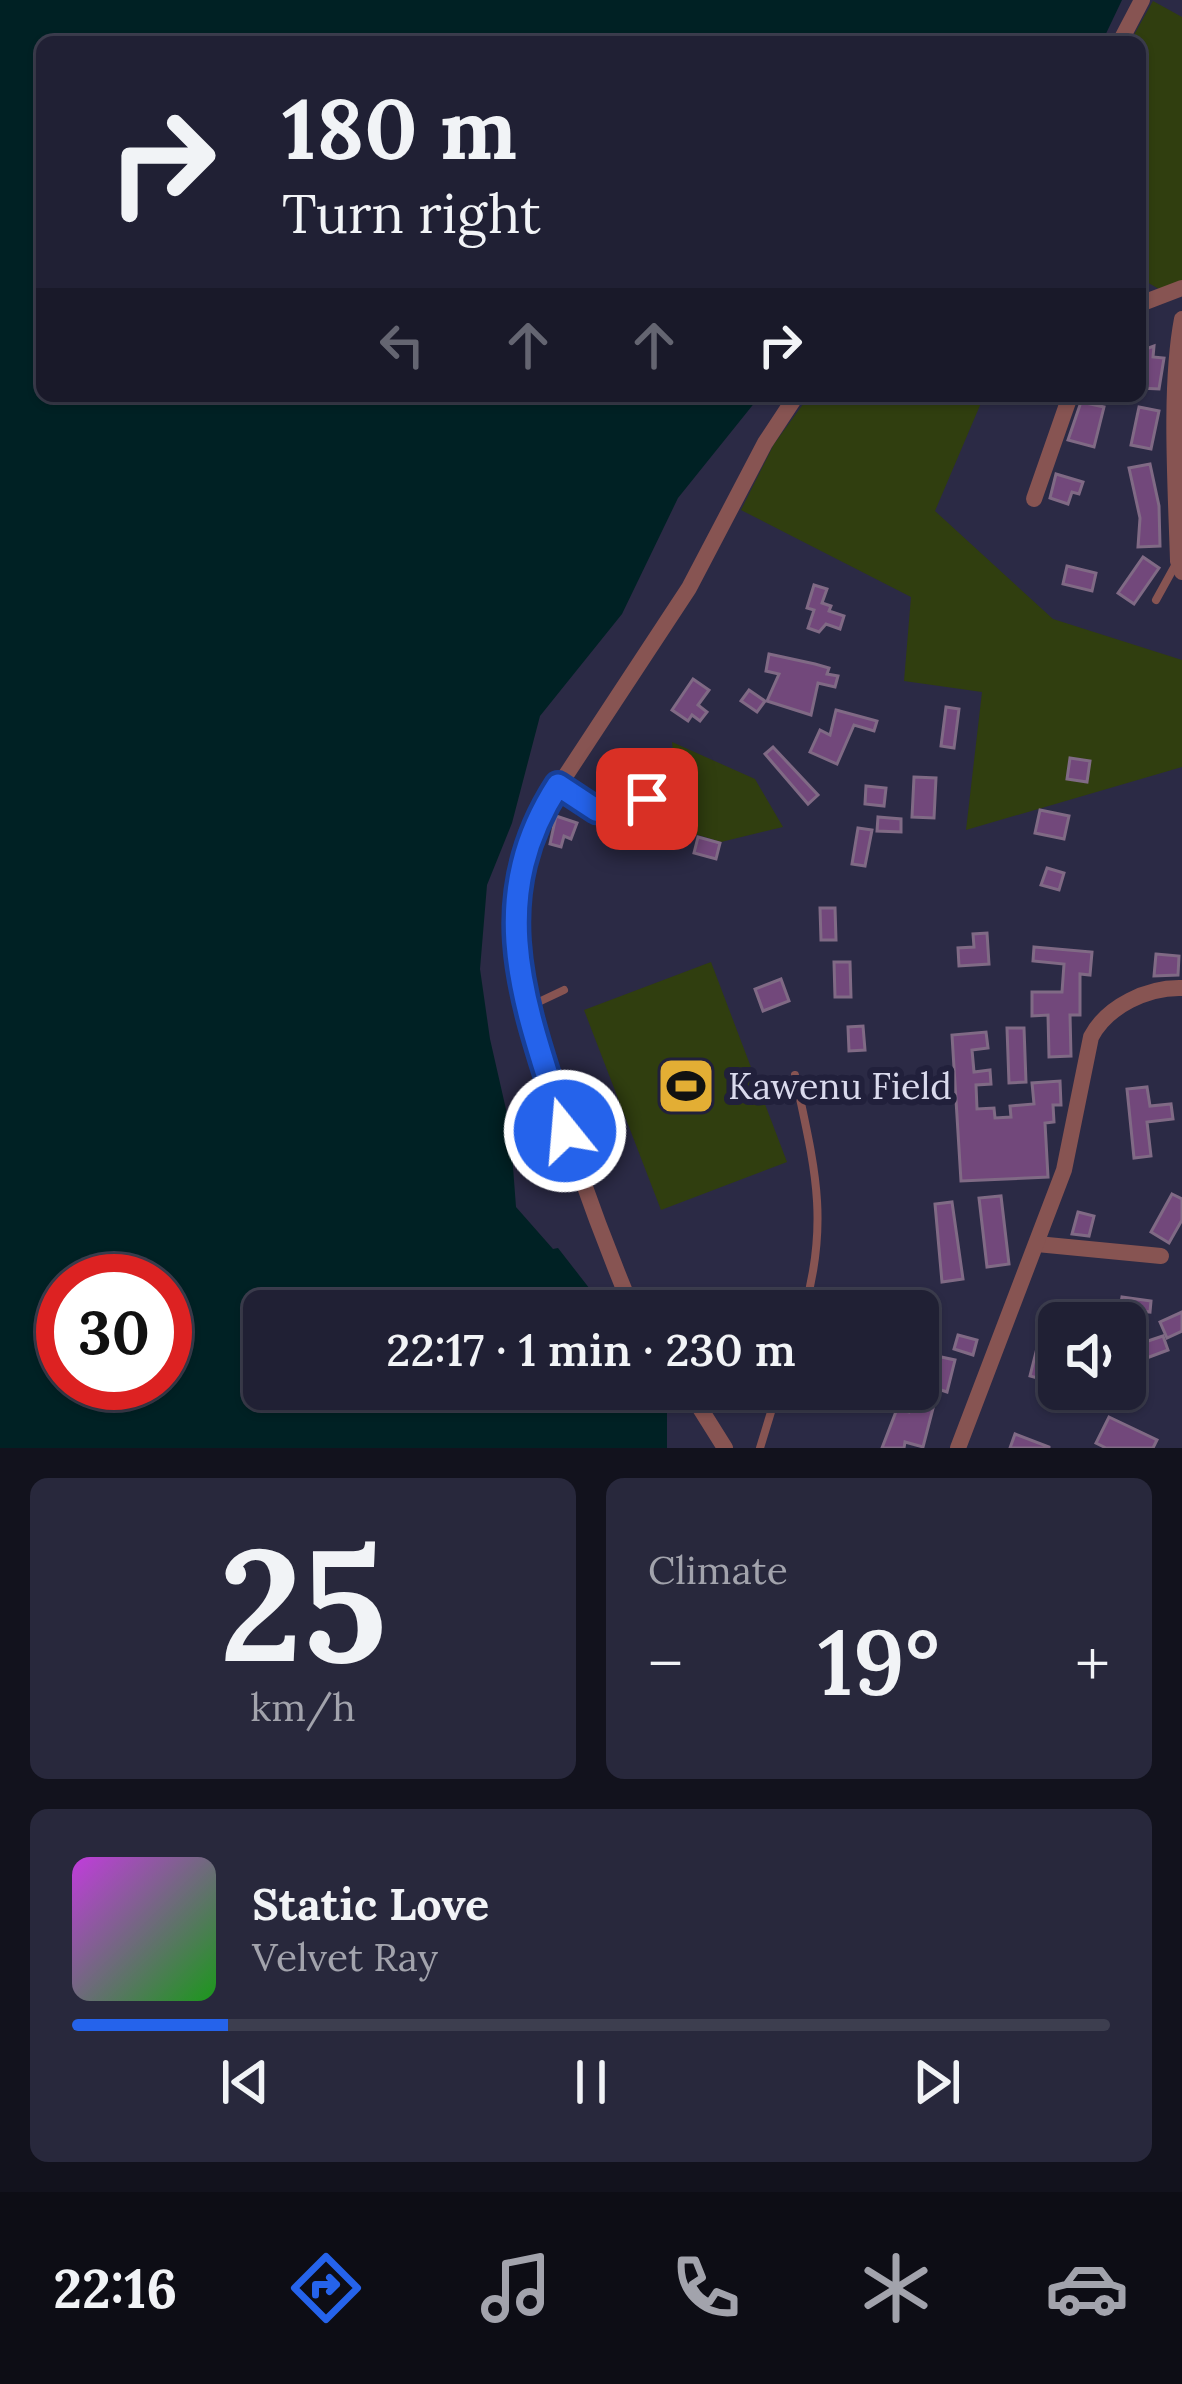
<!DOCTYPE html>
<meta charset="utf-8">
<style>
:root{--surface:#202034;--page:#28283c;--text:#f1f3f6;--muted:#a2a3ac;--line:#3d3e4f;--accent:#2563eb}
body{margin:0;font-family:Lora,serif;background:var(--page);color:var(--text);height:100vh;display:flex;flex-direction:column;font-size:45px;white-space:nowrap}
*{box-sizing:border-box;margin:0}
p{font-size:39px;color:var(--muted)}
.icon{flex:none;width:66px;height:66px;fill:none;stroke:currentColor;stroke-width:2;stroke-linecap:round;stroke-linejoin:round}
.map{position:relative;height:1448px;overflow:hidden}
.details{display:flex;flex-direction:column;gap:30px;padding:30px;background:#12121d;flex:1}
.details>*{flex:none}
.top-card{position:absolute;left:36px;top:36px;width:1110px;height:366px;border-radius:18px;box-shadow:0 3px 9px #0004,0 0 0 3px var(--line);background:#202034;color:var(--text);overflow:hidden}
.buttons{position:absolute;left:1038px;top:1302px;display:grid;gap:24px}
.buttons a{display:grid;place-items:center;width:108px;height:108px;border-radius:18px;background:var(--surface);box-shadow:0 3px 9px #0004,0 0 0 3px var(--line);font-size:60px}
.speed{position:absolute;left:36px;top:1254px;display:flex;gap:24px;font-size:60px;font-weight:700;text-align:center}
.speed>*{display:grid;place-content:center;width:156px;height:156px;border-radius:50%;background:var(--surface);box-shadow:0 3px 9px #0004,0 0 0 3px var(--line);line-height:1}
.speed .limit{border:18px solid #d22;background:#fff;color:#111}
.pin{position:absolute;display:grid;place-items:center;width:102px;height:102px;color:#fff;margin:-51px;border-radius:24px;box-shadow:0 6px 18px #0006}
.me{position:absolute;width:132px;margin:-66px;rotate:343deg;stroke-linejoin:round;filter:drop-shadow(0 0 9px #0008)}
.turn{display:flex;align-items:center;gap:42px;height:252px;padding:0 48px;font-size:54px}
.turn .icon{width:156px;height:156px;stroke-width:2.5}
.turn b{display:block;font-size:84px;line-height:102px}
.lanes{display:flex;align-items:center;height:114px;padding:0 48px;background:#0003;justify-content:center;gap:60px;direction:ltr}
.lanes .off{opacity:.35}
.big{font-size:90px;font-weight:600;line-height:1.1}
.details .widget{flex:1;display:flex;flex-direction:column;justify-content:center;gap:18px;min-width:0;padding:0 42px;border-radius:18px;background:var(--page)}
.details .dial{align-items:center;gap:0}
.dial b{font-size:156px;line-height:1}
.song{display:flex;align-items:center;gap:36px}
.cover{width:144px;height:144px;border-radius:18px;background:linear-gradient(135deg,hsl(290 70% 55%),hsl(120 70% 35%))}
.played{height:12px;border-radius:6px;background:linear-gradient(90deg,var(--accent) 15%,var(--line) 15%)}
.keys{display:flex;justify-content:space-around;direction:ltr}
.heat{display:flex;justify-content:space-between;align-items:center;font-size:66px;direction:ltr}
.details .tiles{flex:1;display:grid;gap:30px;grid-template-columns:1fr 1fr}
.widget:last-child{grid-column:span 2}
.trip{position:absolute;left:243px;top:1290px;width:696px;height:120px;border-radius:18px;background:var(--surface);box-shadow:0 3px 9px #0004,0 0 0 3px var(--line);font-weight:600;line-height:120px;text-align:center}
.tab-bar{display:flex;height:192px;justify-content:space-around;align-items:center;background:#0d0d15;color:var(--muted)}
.tab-bar .icon{width:84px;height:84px}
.tab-bar .on{color:var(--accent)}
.tab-bar b{font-size:54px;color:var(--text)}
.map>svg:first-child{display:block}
</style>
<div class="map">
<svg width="1182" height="1448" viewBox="0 0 1182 1448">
<rect width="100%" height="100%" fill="#2b2a45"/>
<g fill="#303e0f">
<path d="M1153,1L1182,17V288L1164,292L1140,278V42H1130Z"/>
<path d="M809,396H984L935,511L1053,619L1182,660V767L966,830L982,692L904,681L911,597L741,510L774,444Z"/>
<path d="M672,742L755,779L783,827L721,842L682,830Z"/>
<path d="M711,962L787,1162L661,1210L584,1010Z"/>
</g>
<path fill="#002124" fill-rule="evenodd" d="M0,0H1122L1102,42H42V396H760L678,498L622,614L540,716L512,823L487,885L480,969L490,1039L510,1127L516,1207L553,1249L558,1248L607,1311H264V1389H663L667,1395V1448H0ZM63,1281H165V1383H63Z"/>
<g fill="#72487b" stroke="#806a85" stroke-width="3">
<path d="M1154,346L1153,357L1164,358L1159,389L1140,388V351Z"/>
<path d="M1081,402L1104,407L1094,447L1068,440Z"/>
<path d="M1139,407L1159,411L1151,449L1131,445Z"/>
<path d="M1150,464L1159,506L1160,546L1138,547L1140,518L1129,468Z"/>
<path d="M1056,474L1083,482L1079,494L1072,492L1068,504L1050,498Z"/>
<path d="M1143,557L1159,568L1134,604L1118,593Z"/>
<path d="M1067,566L1096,573L1092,591L1063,584Z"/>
<path d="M814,585L827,589L822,603L831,606L829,611L844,616L840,629L826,624L819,632L808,628L814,610L807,608Z"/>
<path d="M769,654L815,664L829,668L827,674L838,676L835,687L818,683L811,715L767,701L779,674L766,671Z"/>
<path d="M693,679L709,690L698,705L707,712L700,721L692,715L688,721L672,710Z"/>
<path d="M749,690L765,701L757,712L741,701Z"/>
<path d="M946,707L959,709L954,748L941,746Z"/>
<path d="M836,710L877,721L874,731L854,725L837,764L810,752L820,730L830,735Z"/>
<path d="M773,747L818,795L808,804L765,754Z"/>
<path d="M1070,758L1090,761L1087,782L1067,779Z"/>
<path d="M914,777L936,778L934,818L912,817Z"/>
<path d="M866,786L886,788L884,806L865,804Z"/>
<path d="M1040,810L1069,816L1064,839L1035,833Z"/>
<path d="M648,812L666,817L668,832L643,829Z"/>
<path d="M556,816L577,823L571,839L564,836L561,847L550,844Z"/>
<path d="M878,817L901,819V832L877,831Z"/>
<path d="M858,828L872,830L865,866L852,864Z"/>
<path d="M698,837L720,843L716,859L694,853Z"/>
<path d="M1047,868L1064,873L1059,890L1041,885Z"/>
<path d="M820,908H835L836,940H821Z"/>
<path d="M987,933L989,964L959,966L958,948L974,947L973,934Z"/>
<path d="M1034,947L1092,952L1090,975L1080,974V1015H1070L1071,1056L1049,1057L1048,1015L1032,1016V992H1062L1064,964L1033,961Z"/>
<path d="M1156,954L1179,956L1178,975L1154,976Z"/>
<path d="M834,962H850L851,997H835Z"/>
<path d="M781,979L789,1001L763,1011L755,989Z"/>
<path d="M863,1026L865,1050L849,1051L848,1027Z"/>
<path d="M1007,1028H1024L1026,1082L1009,1083Z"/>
<path d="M986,1032L988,1048L972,1050L974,1072L990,1070L991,1084L976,1085L977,1109L994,1108L995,1118L1011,1117L1010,1106L1034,1104L1032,1083L1060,1081L1061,1105H1053L1054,1122L1045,1123L1048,1177L961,1181L952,1035Z"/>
<path d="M1147,1087L1150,1106L1171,1104L1173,1119L1147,1122L1151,1156L1134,1158L1127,1089Z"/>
<path d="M1172,1194L1182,1199V1220L1169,1243L1151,1232Z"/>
<path d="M1001,1196L1009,1264L987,1267L979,1198Z"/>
<path d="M952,1202L963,1279L942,1282L935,1204Z"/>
<path d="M1078,1212L1094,1216L1089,1236L1072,1234Z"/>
<path d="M1122,1297L1151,1301L1150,1312L1120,1309Z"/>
<path d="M1182,1312V1331L1167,1338L1160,1322Z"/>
<path d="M958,1335L977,1340L973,1355L954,1349Z"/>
<path d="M1163,1336L1168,1350L1144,1359L1139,1344Z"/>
<path d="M1037,1348L1059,1353L1056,1383L1030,1376Z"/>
<path d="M918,1352L955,1360L947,1392L938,1389L923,1447L905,1442L904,1448H882L897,1409L909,1412L913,1398L920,1399L926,1378L918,1376Z"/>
<path d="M1109,1417L1157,1440L1153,1448H1106L1096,1443Z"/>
<path d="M1015,1434L1049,1447V1448H1010Z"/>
</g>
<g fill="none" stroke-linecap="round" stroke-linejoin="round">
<g stroke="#875452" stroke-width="8">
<path d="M1156,600L1177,562"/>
<path d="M560,786C604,812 623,849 678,839C678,830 678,817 671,810C653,792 614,797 596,810"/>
<path d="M528,1007L564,990"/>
<path d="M795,1075C814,1165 830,1219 804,1311"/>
<path d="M760,1448L778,1389"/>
</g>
<g stroke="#875452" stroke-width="16">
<path d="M1120,42L1142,0"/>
<path d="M1140,304L1182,288"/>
<path d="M1182,319C1169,387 1176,490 1178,561L1182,572"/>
<path d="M1034,499L1070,396"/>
<path d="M1037,1244L1161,1256"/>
<path d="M633,1311C600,1232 571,1152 546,1069C531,1023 513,975 514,926C515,889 527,844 543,810L689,588L765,443L796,396"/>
<path d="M688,1389L725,1448"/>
<path d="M958,1448L1064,1170L1091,1037C1107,1006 1148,987 1182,988"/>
</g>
</g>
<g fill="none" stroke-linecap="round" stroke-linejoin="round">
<g stroke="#184099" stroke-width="30">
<path id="route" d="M565,1131C527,1010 481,904 558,785L596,810L610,801L647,799"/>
</g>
<use href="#route" stroke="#2563eb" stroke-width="21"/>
</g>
<defs>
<g id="stadium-square" transform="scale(3)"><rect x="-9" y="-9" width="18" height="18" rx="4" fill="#e3ae34" stroke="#21203b"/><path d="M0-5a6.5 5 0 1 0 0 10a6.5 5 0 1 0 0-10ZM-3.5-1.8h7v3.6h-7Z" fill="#111"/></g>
</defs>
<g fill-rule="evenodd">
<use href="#stadium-square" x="686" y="1086"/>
</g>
<g text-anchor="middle" stroke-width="12" stroke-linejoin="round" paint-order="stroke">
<g font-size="36" fill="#dadaed" stroke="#21203b" text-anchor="start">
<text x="728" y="1099">Kawenu Field</text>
</g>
</g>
</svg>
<div class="buttons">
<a><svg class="icon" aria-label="sound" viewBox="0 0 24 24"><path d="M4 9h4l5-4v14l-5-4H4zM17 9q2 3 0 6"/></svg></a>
</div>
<div class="speed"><div class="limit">30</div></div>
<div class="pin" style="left:647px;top:799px;background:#d93025"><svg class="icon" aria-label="arrive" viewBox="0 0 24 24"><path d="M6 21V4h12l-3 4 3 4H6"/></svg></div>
<svg class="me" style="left:565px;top:1131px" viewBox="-20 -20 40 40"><circle r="17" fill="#2563eb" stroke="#fff" stroke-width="3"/><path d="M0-11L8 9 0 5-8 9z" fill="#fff"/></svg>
<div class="trip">22:17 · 1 min · 230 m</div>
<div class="top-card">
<div class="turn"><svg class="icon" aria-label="right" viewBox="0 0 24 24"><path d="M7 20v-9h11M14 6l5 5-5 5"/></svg><div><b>180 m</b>Turn right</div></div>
<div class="lanes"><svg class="icon off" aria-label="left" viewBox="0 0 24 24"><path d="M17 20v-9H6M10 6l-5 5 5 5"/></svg><svg class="icon off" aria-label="ahead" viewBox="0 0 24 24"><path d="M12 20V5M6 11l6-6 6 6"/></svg><svg class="icon off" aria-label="ahead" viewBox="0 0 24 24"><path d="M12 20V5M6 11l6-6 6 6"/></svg><svg class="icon" aria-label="right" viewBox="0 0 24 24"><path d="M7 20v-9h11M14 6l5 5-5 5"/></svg></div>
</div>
</div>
<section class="details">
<div class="tiles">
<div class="widget dial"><b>25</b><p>km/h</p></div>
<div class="widget"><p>Climate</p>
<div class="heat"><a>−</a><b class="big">19°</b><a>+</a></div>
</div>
<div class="widget">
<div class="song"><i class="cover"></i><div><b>Static Love</b><p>Velvet Ray</p></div></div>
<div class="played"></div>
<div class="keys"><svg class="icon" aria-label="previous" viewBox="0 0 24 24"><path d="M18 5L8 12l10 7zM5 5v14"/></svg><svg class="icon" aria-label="pause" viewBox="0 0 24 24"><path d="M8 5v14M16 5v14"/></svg><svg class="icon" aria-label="next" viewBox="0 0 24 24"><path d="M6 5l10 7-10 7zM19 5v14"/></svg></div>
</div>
</div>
</section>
<nav class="tab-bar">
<b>22:16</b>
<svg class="icon on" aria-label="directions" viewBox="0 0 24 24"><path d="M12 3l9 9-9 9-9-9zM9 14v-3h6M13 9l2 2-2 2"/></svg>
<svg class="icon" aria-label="music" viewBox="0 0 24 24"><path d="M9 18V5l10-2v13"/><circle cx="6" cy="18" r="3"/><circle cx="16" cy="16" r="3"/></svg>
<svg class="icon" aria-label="phone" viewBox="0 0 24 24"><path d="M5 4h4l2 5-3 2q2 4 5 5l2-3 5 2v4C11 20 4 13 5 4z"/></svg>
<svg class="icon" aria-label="climate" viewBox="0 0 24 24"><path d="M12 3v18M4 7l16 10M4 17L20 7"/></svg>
<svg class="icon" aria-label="car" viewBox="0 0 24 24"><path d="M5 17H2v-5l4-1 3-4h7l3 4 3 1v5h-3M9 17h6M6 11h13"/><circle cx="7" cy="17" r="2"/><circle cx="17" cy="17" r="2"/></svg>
</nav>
